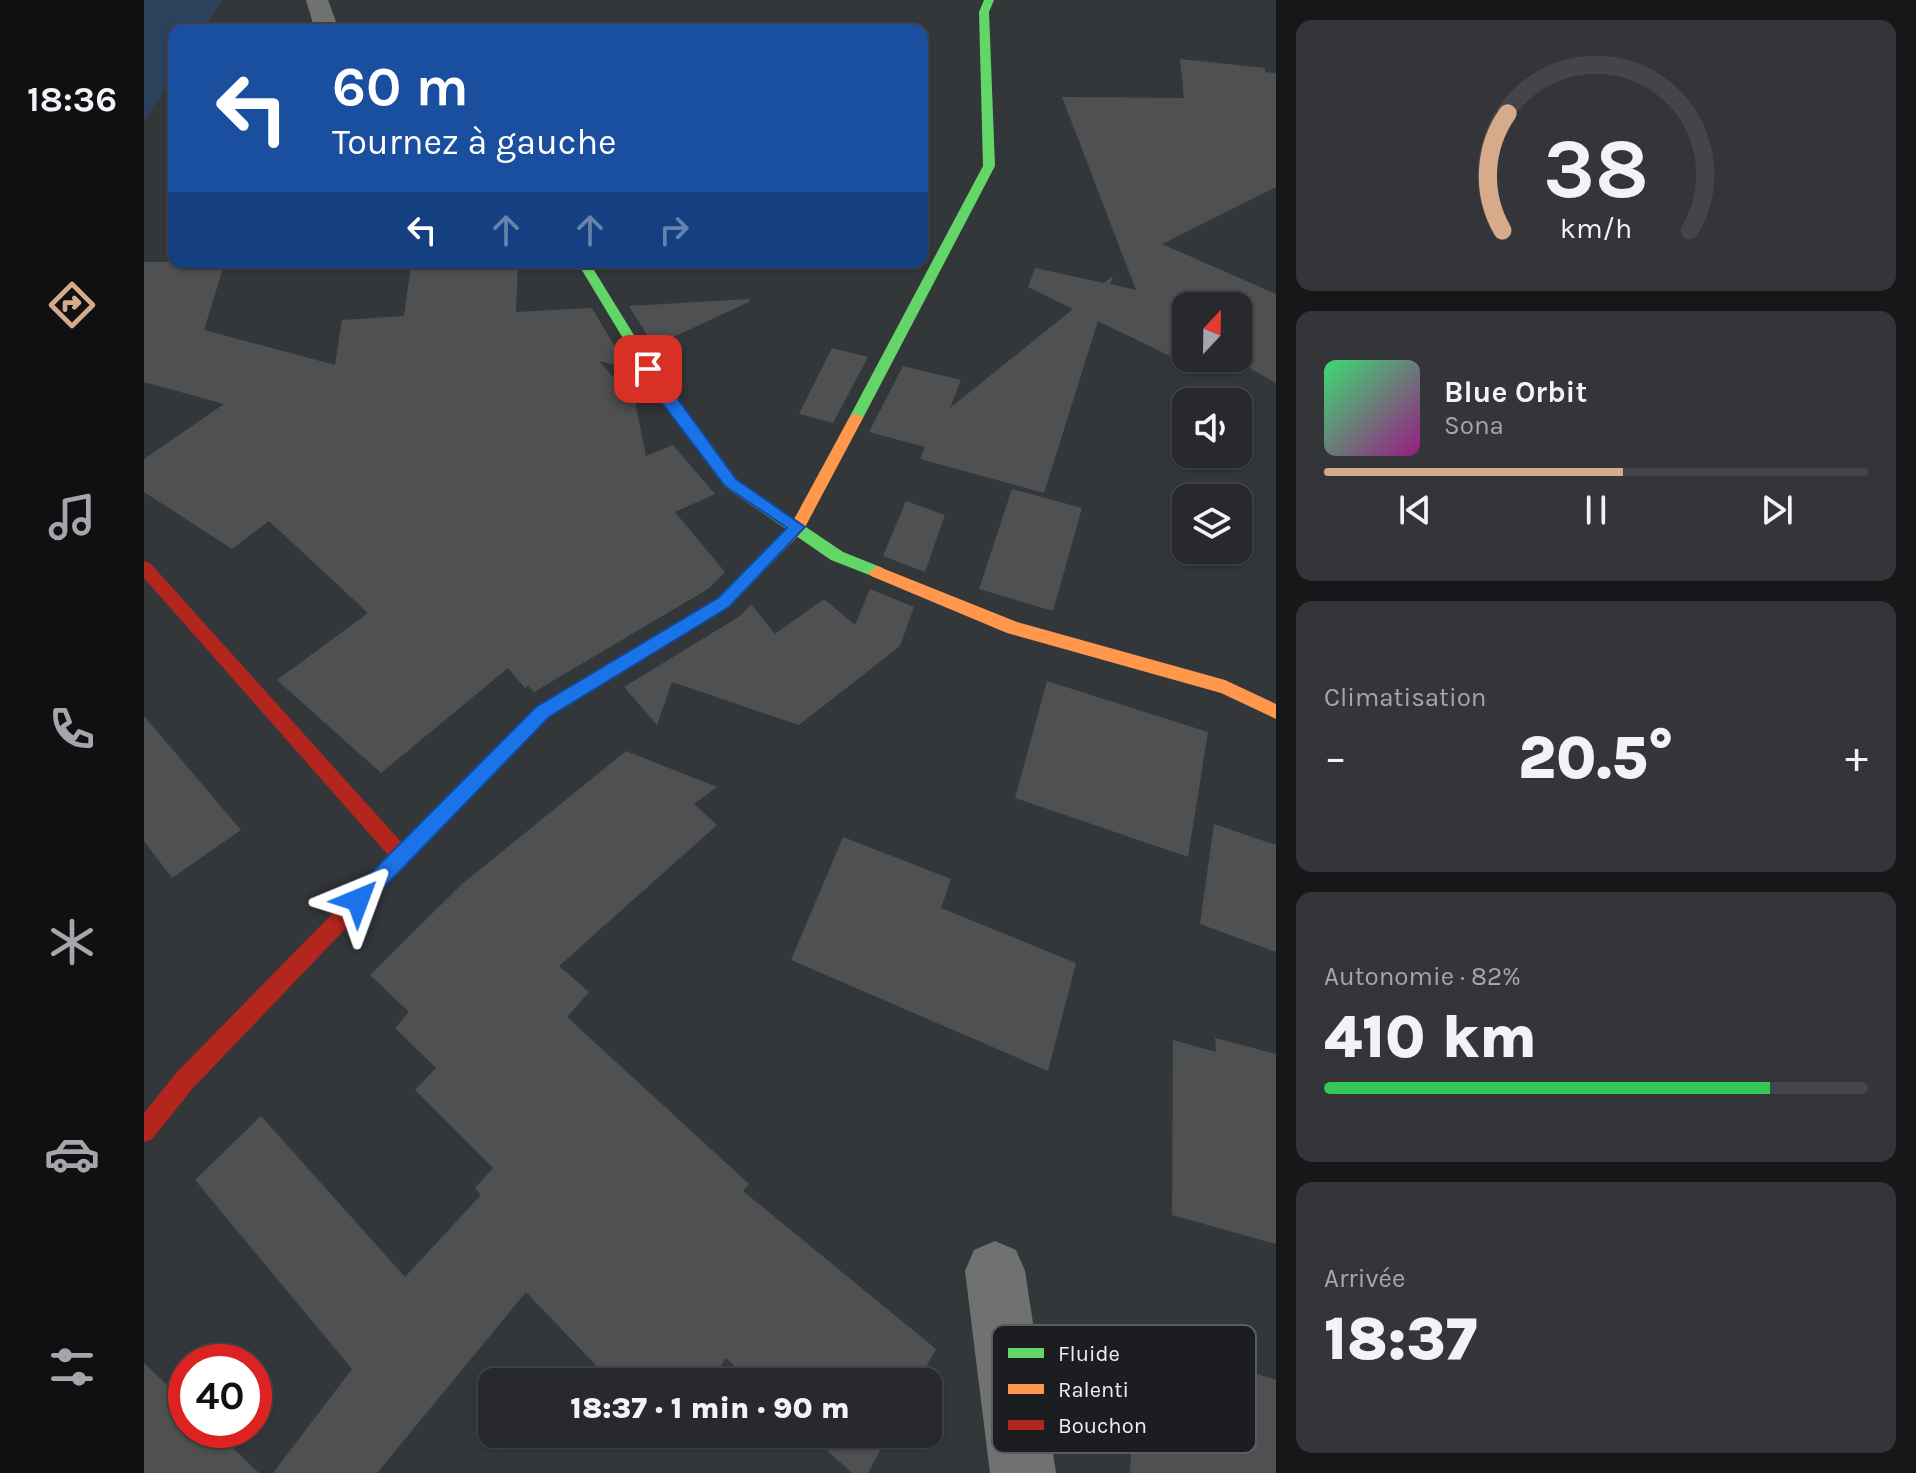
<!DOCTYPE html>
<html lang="fr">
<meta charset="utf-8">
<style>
:root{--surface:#27292c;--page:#333538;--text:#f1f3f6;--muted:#a4a6a9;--line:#434548;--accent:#d6ab8b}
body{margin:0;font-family:Karla,sans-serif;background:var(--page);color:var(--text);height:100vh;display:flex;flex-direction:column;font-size:30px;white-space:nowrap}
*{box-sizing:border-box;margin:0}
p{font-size:26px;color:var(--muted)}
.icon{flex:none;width:44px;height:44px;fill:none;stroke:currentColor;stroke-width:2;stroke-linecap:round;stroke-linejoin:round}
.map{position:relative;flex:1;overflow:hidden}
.panel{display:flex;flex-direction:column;gap:20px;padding:20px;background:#151718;width:640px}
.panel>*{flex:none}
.hud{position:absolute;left:24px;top:24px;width:760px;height:244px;border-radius:16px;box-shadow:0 2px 6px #0004,0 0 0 2px var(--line);background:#1a4fa0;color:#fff;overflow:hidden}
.needle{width:52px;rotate:22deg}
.controls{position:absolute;left:1028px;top:292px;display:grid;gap:16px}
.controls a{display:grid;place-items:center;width:80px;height:80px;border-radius:16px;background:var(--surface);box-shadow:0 2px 6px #0004,0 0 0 2px var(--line);font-size:40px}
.speed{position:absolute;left:24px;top:1344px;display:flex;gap:16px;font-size:40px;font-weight:700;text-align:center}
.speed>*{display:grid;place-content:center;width:104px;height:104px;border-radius:50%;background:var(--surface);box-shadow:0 2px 6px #0004,0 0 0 2px var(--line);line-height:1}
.speed .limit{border:12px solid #d22;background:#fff;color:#111}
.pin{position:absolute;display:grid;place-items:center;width:68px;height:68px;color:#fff;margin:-34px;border-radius:16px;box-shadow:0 4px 12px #0006}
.me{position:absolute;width:88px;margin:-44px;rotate:44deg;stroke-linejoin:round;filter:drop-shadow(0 0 6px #0008)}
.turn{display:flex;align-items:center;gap:28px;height:168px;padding:0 32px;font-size:36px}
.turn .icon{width:104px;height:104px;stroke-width:2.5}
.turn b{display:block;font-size:56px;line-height:68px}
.lanes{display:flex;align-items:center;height:76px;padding:0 32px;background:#0003;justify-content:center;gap:40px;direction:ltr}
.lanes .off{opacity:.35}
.big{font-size:60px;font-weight:800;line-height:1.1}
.panel .tile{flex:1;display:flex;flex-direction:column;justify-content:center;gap:12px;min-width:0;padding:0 28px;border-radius:16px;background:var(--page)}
.panel .dial{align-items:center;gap:0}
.dial svg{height:208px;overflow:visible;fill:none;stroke:var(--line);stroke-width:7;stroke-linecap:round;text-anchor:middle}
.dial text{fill:var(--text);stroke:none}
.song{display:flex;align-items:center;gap:24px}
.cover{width:96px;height:96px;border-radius:12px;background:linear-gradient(135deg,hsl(140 70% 55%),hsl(310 70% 35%))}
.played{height:8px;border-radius:4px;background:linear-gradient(90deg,var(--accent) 55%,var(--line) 55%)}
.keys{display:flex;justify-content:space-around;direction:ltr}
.heat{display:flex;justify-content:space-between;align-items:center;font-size:44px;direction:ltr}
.charge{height:12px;border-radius:6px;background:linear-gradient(90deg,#34c759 82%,var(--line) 0)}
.trip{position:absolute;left:334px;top:1368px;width:464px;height:80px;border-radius:16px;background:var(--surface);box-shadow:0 2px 6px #0004,0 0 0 2px var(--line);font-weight:800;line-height:80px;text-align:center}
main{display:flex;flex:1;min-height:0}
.menu{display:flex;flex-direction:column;width:144px;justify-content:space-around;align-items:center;background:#101012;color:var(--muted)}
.menu .icon{width:56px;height:56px}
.menu .active{color:var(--accent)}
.menu b{font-size:36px;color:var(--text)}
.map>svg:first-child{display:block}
</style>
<main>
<nav class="menu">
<b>18:36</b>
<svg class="icon active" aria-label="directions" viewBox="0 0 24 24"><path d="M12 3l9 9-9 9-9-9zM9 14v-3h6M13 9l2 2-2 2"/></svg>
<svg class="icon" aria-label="music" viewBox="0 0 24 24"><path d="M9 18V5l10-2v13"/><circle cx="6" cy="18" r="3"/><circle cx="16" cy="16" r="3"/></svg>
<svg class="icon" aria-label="phone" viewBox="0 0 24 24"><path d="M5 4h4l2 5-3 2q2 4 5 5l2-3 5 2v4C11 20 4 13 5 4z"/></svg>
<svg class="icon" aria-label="climate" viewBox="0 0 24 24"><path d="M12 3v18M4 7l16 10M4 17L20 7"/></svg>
<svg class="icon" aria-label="car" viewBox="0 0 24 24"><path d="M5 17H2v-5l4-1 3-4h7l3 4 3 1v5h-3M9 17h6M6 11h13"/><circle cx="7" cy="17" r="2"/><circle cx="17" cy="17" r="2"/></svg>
<svg class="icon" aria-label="filters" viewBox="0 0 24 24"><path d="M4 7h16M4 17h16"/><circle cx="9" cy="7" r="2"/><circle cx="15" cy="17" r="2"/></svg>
</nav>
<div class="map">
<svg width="1132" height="1473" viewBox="0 0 1132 1473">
<rect width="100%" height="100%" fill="#34373a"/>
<path fill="#2c415b" d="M0,0H79L59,30H30V75L0,121Z"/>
<g fill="#4e5052">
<path d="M1036,59L1121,68V72L1132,73V187L1018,244L1132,294V383L1088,358H1094V306H1042V358H1052L1044,365L954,321L900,493L776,459L781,447L725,432L759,366L817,380L806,408L929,309L884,287L891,268L960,283L969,276L966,284L992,290L918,97L1040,98Z"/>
<path d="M0,262H81L60,330L191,365L198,320L260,316L267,265L374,262L372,312L448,308L479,360L470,365L455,361L491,402L502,456L529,445L571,494L531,512L581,572L564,589L390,692L384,686L381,688L364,668L237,773L133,680L224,613L125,521L88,549L0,492V459L80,404L0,382Z"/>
<path d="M605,299V302L510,346L485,306Z"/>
<path d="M688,348L724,357L689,423L655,414Z"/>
<path d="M868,489L938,508L909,611L835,589Z"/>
<path d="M762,501L801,515L781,572L739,556Z"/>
<path d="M726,589L770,607L756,646L655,725L528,682L513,725L480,687L596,616L607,604L631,634L680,599L711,625Z"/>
<path d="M903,681L1064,732L1044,857L871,798Z"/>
<path d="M0,716L97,830L28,878L0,841Z"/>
<path d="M482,751L573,787L550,804L573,825L415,966L445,992L423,1017L605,1184L599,1191L792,1349L774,1382H608L582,1358L565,1382H468L382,1292L233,1473H129L208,1369L51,1180L117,1116L261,1277L337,1195L331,1188L349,1168L271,1090L292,1068L251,1028L265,1012L226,975L318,884Z"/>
<path d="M1070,824L1132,845V952L1056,924Z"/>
<path d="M699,837L807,879L797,908L932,963L904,1071L647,960Z"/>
<path d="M1071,1038L1132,1054V1244L1028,1215L1029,1040L1072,1052Z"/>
<path d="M994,1336L1132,1380V1473H986Z"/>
<path d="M0,1363L42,1403V1430H70L115,1473H0Z"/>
<path d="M665,1434H745L724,1473H708Z"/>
</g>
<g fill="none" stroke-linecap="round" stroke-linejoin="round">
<g fill="#707272" fill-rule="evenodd">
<path d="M162,0H184L195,30H171Z"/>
<path d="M851,1241L872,1250L881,1271L912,1473H846L821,1271L830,1250Z"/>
</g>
<g fill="#63d668" fill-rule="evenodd">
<path d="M840,0H850L845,12L851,166L719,418L717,421H707L705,418L839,166L835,12Z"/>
<path d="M433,262H445L525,392L591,479L699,552L739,568L741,572L739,576L733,578L687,560L581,487L515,398Z"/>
</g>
<g fill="#ff974d" fill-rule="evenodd">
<path d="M712,413L719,418L659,531L586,606L431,701H419L416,696L419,691L574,598L648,523L705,418Z"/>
<path d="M733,566L873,622L1081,680L1132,704V719L1077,693L863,633L727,576L725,572Z"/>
</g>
<path fill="#b3261e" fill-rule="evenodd" d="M0,561L6,563L258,843L392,707L425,689L431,691L434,696L431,701L404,717L49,1088L8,1139L0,1142V1113L33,1072L245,856L0,578Z"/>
</g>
<path fill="#1a73e8" stroke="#114b97" stroke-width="2" d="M504,364L509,365L592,479L661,527L585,607L405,717L221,907L214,910L206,907L204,900L206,894L392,707L574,598L643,528L581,486L515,399L497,369Z"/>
<rect x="848" y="1325" width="264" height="128" rx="12" fill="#1c1d20" stroke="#5a5c5f" stroke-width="2"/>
<rect x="864" y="1348" width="36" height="10" fill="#63d668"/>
<rect x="864" y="1384" width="36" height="10" fill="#ff974d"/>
<rect x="864" y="1420" width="36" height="10" fill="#b3261e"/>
<g font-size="22" fill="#ebeef2">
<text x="914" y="1361">Fluide</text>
<text x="914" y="1397">Ralenti</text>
<text x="914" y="1433">Bouchon</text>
</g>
</svg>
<div class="controls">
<a><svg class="needle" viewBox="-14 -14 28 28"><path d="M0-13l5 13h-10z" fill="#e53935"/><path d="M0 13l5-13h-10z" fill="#a4a6a9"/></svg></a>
<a><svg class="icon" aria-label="sound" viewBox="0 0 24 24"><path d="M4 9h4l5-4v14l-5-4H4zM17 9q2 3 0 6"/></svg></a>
<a><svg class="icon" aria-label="layers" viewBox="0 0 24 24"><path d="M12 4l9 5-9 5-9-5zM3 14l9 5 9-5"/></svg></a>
</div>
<div class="speed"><div class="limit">40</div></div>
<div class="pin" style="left:504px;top:369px;background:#d93025"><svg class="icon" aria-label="arrive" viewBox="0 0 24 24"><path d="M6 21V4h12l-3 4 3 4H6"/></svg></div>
<svg class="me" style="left:214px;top:900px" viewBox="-20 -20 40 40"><path d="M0-17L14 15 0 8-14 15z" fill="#1a73e8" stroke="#fff" stroke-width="4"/></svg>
<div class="trip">18:37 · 1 min · 90 m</div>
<div class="hud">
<div class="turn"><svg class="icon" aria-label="left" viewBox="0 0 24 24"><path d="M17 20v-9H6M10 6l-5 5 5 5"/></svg><div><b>60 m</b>Tournez à gauche</div></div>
<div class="lanes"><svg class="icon" aria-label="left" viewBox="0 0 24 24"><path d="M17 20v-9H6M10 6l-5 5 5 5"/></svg><svg class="icon off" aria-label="ahead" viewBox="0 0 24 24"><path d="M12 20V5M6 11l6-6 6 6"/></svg><svg class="icon off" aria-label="ahead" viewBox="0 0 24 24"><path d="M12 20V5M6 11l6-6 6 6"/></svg><svg class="icon off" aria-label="right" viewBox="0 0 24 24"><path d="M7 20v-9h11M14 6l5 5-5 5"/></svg></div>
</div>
</div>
<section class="panel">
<div class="tile dial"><svg viewBox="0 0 100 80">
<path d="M14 69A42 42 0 1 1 86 69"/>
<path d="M14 69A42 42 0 0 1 16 24" stroke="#d6ab8b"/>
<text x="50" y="56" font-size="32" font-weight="700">38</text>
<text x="50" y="72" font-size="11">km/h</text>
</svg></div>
<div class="tile">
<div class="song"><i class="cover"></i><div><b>Blue Orbit</b><p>Sona</p></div></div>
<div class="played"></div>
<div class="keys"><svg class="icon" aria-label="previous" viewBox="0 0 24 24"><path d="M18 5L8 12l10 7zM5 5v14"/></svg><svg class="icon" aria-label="pause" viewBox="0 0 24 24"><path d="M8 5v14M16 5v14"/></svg><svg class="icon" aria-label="next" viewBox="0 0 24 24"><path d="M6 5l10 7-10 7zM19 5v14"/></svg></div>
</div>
<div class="tile"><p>Climatisation</p>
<div class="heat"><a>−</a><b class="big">20.5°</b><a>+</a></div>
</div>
<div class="tile"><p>Autonomie · 82%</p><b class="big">410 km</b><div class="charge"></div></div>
<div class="tile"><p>Arrivée</p><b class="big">18:37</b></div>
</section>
</main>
